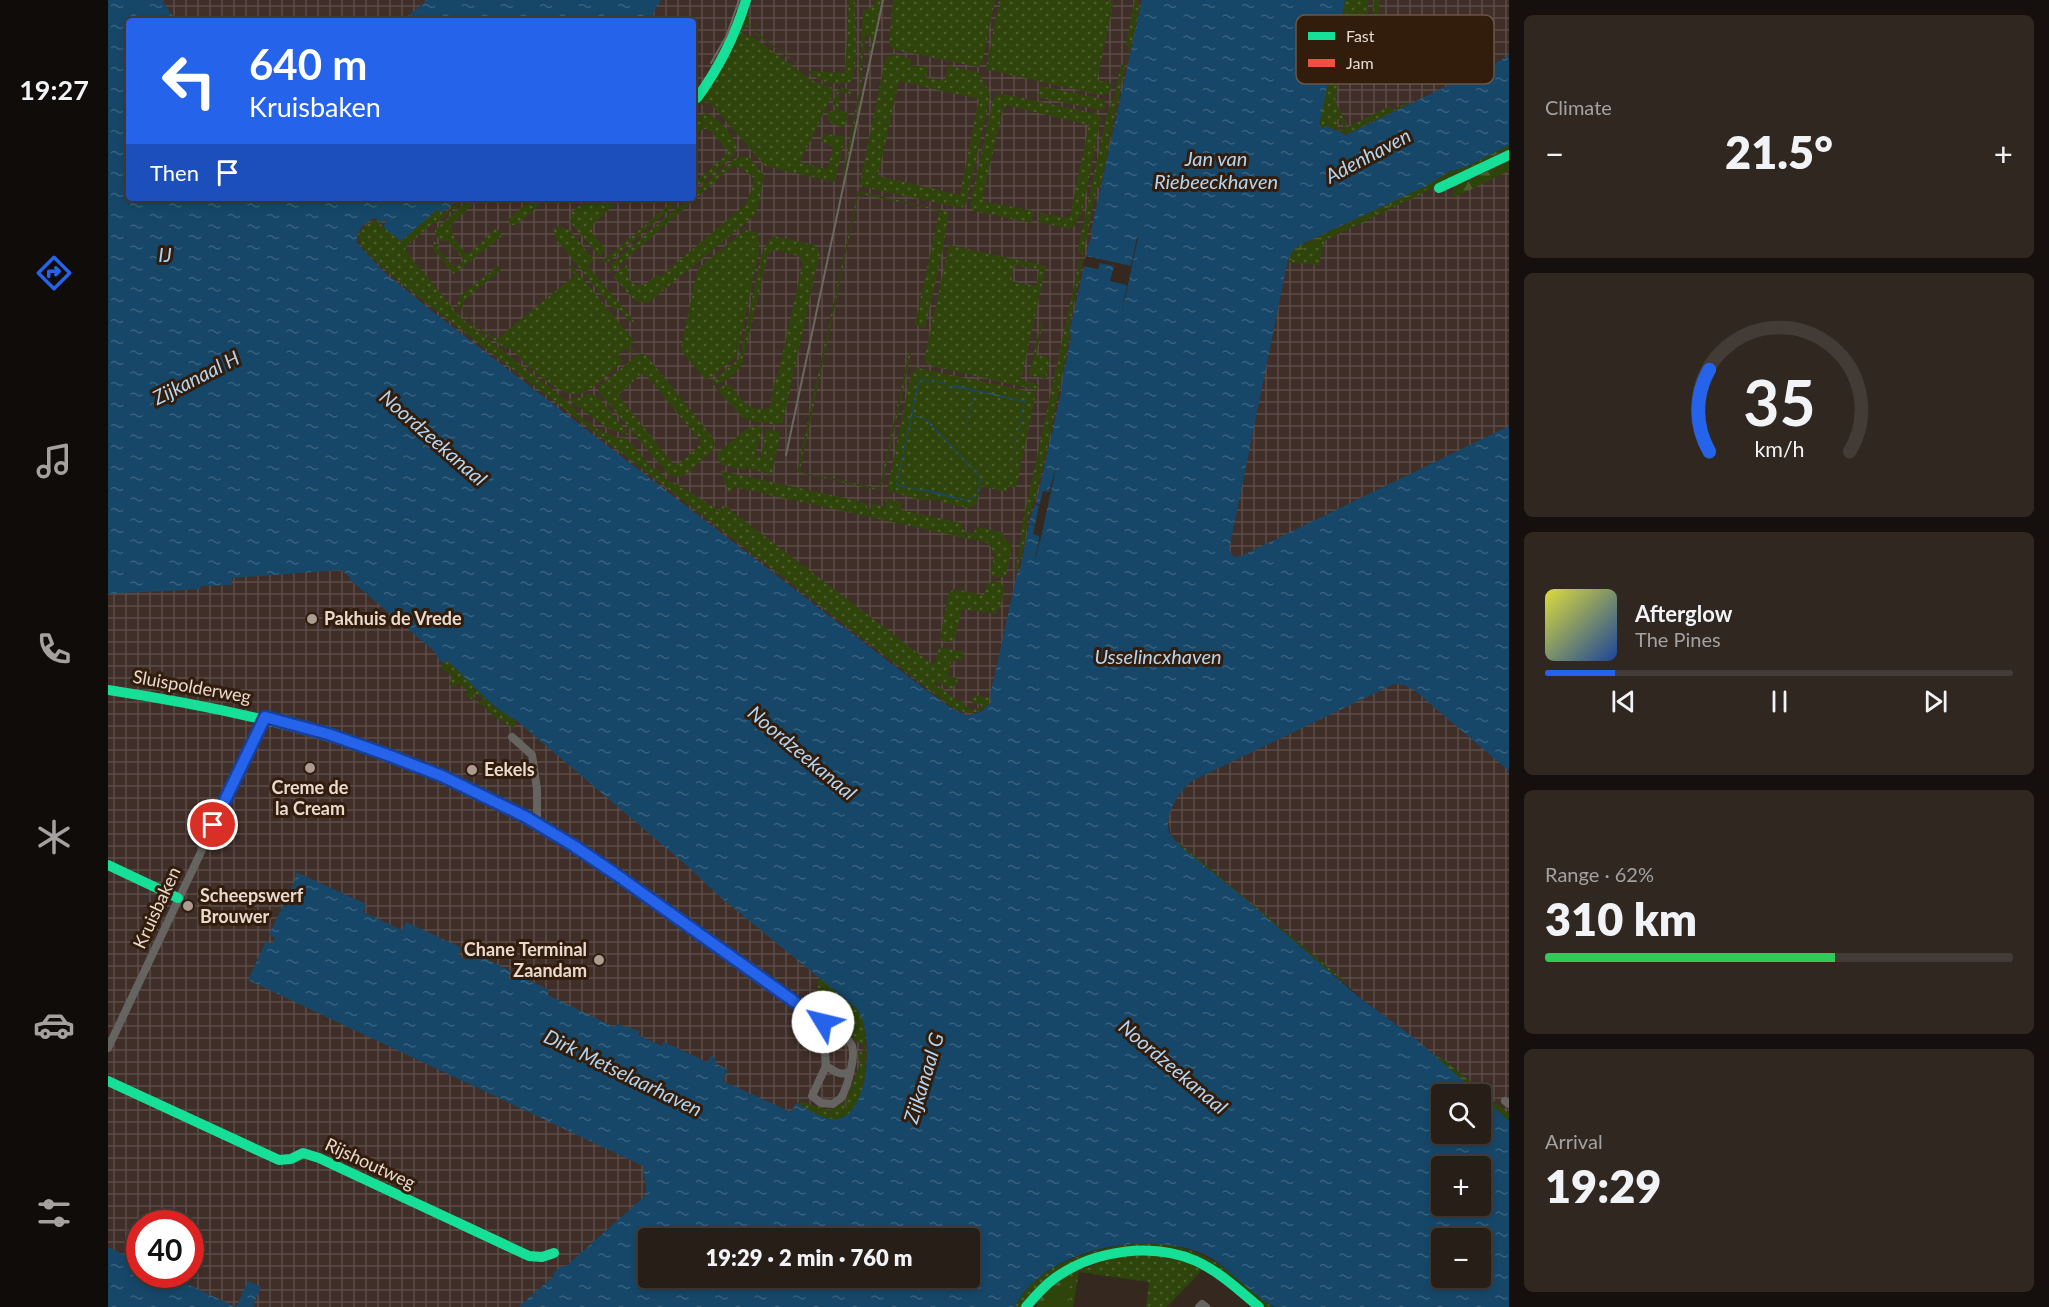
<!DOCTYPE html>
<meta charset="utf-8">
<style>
:root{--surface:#271e17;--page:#2f2720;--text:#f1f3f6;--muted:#a4a2a1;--line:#433c36;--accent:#2563eb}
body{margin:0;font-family:Lato,sans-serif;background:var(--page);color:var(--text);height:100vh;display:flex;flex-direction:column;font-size:22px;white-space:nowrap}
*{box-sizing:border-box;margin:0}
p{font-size:20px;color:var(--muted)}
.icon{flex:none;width:33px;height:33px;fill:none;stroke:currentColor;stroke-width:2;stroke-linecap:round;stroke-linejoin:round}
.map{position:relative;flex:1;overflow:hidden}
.drawer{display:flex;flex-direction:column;gap:15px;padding:15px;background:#15100d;width:540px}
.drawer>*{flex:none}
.hud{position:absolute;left:18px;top:18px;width:570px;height:183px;border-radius:6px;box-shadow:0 3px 9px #0003,0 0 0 2px var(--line);background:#2563eb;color:#fff;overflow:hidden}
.fabs{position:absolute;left:1323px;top:1084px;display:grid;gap:12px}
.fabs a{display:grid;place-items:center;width:60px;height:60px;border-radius:6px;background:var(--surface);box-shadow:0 3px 9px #0003,0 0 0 2px var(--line);font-size:30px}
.speed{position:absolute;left:18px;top:1210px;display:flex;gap:12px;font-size:30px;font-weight:700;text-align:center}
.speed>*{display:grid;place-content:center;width:78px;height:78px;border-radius:50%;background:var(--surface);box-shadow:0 3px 9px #0003,0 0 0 2px var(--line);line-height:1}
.speed .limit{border:9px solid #d22;background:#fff;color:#111}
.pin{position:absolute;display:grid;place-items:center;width:51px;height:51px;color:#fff;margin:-26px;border:3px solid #fff;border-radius:50%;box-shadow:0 2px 6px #0007}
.me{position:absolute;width:66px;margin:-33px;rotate:306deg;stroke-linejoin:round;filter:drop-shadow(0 0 4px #0008)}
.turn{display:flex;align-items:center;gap:21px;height:126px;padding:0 24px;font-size:27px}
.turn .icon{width:78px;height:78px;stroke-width:2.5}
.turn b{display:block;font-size:42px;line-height:51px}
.then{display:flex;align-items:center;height:57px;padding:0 24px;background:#0003;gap:12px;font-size:22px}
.big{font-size:45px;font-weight:800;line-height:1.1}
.drawer .card{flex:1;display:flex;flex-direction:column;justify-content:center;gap:9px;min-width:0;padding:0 21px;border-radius:9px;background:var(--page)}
.drawer .dial{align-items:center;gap:0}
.dial svg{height:156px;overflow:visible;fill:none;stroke:var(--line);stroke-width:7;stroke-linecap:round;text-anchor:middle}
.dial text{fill:var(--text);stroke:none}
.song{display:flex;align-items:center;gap:18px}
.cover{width:72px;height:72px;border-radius:9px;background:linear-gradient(135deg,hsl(60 70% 55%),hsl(220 70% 35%))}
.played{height:6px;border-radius:3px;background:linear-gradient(90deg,var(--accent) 15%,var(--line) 15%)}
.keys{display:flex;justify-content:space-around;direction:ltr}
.heat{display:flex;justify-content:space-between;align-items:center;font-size:33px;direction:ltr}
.charge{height:9px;border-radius:4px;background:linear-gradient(90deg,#34c759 62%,var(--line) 0)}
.trip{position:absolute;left:530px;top:1228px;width:342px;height:60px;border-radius:6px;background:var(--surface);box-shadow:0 3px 9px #0003,0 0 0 2px var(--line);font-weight:800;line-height:60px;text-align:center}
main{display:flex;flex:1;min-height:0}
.tab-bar{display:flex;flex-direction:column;width:108px;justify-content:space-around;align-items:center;background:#100c09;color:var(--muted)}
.tab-bar .icon{width:42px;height:42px}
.tab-bar .selected{color:var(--accent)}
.tab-bar b{font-size:27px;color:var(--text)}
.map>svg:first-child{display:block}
</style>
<main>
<nav class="tab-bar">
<b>19:27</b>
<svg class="icon selected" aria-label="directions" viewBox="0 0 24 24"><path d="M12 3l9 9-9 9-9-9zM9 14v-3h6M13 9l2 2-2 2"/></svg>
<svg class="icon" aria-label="music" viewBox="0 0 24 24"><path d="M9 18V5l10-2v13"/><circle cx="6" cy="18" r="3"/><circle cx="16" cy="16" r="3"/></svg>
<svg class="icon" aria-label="phone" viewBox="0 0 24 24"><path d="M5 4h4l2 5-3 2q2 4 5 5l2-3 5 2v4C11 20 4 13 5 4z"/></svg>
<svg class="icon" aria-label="climate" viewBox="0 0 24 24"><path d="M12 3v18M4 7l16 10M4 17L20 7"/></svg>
<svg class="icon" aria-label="car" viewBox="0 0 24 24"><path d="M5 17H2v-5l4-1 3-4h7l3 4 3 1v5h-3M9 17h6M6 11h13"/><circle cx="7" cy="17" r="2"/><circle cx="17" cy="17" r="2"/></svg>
<svg class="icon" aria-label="filters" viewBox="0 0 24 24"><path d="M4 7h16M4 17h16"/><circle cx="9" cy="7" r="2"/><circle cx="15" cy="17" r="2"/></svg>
</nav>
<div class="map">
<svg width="1401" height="1307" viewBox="0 0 1401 1307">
<defs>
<pattern id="industrial-grid" width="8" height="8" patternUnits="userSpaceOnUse" patternTransform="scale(1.5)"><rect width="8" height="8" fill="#402e29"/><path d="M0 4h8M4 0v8" fill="none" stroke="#5c4c47"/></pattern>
<pattern id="green-dots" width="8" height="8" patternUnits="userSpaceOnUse" patternTransform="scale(1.5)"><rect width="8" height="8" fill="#2f440b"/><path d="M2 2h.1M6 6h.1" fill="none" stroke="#4d5e2e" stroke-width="1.8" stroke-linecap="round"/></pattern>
<pattern id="forest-firs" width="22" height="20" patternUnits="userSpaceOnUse" patternTransform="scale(1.5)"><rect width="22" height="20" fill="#2f440b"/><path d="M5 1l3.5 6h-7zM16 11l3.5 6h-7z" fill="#4d5e2e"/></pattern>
<pattern id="wetland-marsh" width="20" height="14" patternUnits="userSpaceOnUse" patternTransform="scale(1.5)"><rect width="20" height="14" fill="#2f440b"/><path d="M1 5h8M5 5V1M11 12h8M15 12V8" fill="none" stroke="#4d5e2e"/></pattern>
<pattern id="water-ripples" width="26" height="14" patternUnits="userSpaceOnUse" patternTransform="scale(1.5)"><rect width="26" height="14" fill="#164769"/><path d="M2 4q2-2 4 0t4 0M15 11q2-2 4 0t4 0" fill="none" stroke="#38617d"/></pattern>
</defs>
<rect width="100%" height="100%" fill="#34281f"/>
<g fill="url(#industrial-grid)" fill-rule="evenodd">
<path d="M7,0H1401V1114L1335,1059L1325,1055L1290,1026L1252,998L1249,994L1071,846L1070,842L1063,836L1061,824L880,708L860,716L843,708L246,256L192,198H585V21H26Z"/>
<path d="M118,414L875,1022L861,1239H540V1278L859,1307H0V466ZM32,1224H82V1275H32Z"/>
</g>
<g fill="url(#green-dots)" fill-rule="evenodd">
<path d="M652,0L648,32L699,71L737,73L741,0H747C746,26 751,56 744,81C734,86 719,83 710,79L647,34Z"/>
<path d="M768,0H773L764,51L760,50L761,47H763L764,37L757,36L753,89L736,183L734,182L751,91L755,13L757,10L765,7Z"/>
<path d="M785,0H887L874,63L871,67L865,66L784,49L781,44Z"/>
<path d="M891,0H994L1003,2L1001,11L1004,1L999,0H1006L989,80L1005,84L1001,93L995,95L983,93L881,70L878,68L890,7H892V4L890,3Z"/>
<path d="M1027,0H1030L1031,8L1027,31L1017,66L993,184L991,188L989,187L975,255L972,254L970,249L999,114L1006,97L1013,65H1017L1021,49L1018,44Z"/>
<path d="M1237,0H1260V25L1265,47L1234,62L1227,101L1239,125L1236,127L1231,119L1228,120L1231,129L1234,130L1282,106L1284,110L1297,104L1305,102L1239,134L1218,126L1214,128L1211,124Z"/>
<path d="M642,14L640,21L642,26L635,28L633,32L641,37L642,35L703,80L725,88L723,98L692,162L717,169L720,168L725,147L713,141L714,137L718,134L737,137L727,181L726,182L657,166L602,103L598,102L594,105L591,103L637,16Z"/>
<path d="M786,54L803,59L802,65L820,67L818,78L837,81L840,66L823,62L870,72L881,91L882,97L858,204L854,208L755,187L752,184L777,60L779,57ZM791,81L871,99L852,195L770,176Z"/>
<path d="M932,86L994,99L998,103L996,108L991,110L930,97Z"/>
<path d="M733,88L740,89L743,92V97H741V93L732,92L731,111L741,113L736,128L725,124L719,119L720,112L728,110V106L724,104L730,90Z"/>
<path d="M895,94L989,114L993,118L974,213L966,227L961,229L930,222L933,213L958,218L962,216L981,125L902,106H898L895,109L874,199L878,202L926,211L923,223L866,211L862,206L885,99L889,95Z"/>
<path d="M599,113C610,119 626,134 629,147L624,157L585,190V184L616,157L621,149H618L601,129H595L585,138V121L593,115Z"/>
<path d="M1401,145V151H1396L1385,156L1386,159L1218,240L1215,245L1211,265L1180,262L1184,251Z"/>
<path d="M636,156L642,158L656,176L649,210L645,217L540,303L527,301L505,276L520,263C516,274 522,290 537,284C541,282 545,278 549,275L552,277L637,205L646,184V178L634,169L625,166L502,273L503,264L581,198H585V194L626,159Z"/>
<path d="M750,191L841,212L835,248L817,328L807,325L831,213L829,210L753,194L750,196L692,470L693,472L769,488L772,486L801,352L803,353L774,485L769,490L689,472Z"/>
<path d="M356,198H359L330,222L324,224L299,246L297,250L353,318L455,398L469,411L468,413L489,429L507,437L519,439L545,469L548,468L560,481L567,483L612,511L613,507L617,506L824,664L828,662L831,647L856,652L854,660L848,659V662L843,661L840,676L850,678L849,683L843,690L828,681L826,683L849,700L856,702L857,706L864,710L873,707L872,704L863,702L866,695L881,698V703C868,717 856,714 841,705L303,291C292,282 253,252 251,240C249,230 260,223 268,220L283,234L293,241L330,209L335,214L337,213Z"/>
<path d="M363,198H371L342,226L347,240L358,254L364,251L387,229L392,231L394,236L346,274L325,249V241L331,245L329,248L347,268L356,260L339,240L334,242L327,234V230Z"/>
<path d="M425,198H440L408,225H402L401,219Z"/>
<path d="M481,198L487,203L495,198H514L485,224L484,233L498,250L490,258L489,254L462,222L464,212Z"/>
<path d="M569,198H575L500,262H493L492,261L500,257Z"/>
<path d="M450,226L462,231L486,260L480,266L526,321L523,323L509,307L506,310L448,239L445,229Z"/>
<path d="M637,230L650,233L651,250L629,356L602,378L597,379L575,353L573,348L589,272L592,267Z"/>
<path d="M666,236L706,245L712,251L675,422L668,425L636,419L608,389L621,384C634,399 639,413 662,408C665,398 664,384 670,375L695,262L690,256L666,250L660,254L634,365L621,379L604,386L605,381L632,358L653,256L659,243Z"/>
<path d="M841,245L938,266L913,380L930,384L929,390L824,366L816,360ZM906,265L931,269L929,284L926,286L903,281Z"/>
<path d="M972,258L975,259L962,323V335L942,436L927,500L920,518L917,542L909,572H907L914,534L913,531Z"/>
<path d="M459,264L466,268L527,342H523L522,349H527L524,354L518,348L510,355L515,362C503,371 492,383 479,391C458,404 426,371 411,358L412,357L400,347L398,349L367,326L349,305L352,296L390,266L393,270L356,300L354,310L370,327L389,339L467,275Z"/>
<path d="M933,322H935L928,355L942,358L938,379L921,375Z"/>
<path d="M531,354H537L605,438L607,444L605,450L580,473L571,477L562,476L559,473L490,391V387ZM533,374L539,376L593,442L592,445L570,465L565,464L510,395Z"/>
<path d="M810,368L928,393L908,488L900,486L898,492L873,486L869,503L862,508L838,504L832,500H814L779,491L802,379L804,373Z"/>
<path d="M480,394L489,396L521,434L520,435L499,428L460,399L474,397Z"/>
<path d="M648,426L655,428L647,456L653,457L658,429L670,431L672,434L664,474L638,468L637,470L615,465L609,459L610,453L638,429Z"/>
<path d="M613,471L751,501V502L760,504L759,508L763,509L765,504L777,507L778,499L794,503L793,510L853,523V527L859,533H865L870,527L896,533L894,535L904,546L898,576L889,578L882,574L887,554L880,543L626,487L621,494Z"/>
<path d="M884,581L891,582L896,586L894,601L888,614L854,609L846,640L842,642L832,640L840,595L845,589L876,595L879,585Z"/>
<path d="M339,661L386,703L384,706L385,708L389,706L401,717L408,720L406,728L387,717L370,702V700L374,702L376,699L367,693L364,695L368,699V701L357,696L360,691L351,684L348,687L341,685L344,677L333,667L335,663Z"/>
<path d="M1070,842L1244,987L1218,969L1071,846Z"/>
<path d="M711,977C723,987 745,1001 753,1014C757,1020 756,1029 757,1037C759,1059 760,1113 731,1119C717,1122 700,1109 688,1103L693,1102L721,1110L731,1106L735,1102L739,1109L738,1100L753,1061L751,1060L750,1051L755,1053V1046L705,1010Z"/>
<path d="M1035,1242C1100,1246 1117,1268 1164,1307H1153L1134,1292L1062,1251L972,1264L916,1307H907C928,1262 991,1247 1035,1242Z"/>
<path d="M1033,1254L1061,1256L1095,1269L1059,1307H1038L1041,1282L971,1272L965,1307H961L960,1283L958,1276L996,1261Z"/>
</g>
<g fill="url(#forest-firs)">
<path d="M1266,0H1272C1264,43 1300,80 1343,73V76C1333,81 1322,79 1311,76C1276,67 1260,35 1266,0Z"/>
<path d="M1401,161V171L1345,198V188Z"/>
<path d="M958,1276L961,1287V1307H929V1299Z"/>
</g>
<g fill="url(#wetland-marsh)">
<path d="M1401,145V148L1189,252L1183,263L1180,262L1184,251L1189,247L1318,186L1344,170L1358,167Z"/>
<path d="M1325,1055L1335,1059L1401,1114V1121Z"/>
</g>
<g fill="url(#water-ripples)" fill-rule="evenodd">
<path d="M0,0H54L68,21H21V198H352L334,213L330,209L293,241L275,227L278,222L276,220L272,223L268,218C257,221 247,232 249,243L277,273L329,315L801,677L843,708L860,716L874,711L883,702L882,696L909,574L912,570L922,519L929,499L953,393L955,376L963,337L962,330L981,243L985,234L983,232L1034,0H1237L1211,125L1214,128L1218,126L1238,135L1399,57L1401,51V145L1358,167L1340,172L1318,186L1196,243L1186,249L1180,259L1121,550L1126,557L1133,556L1401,426V771L1306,690L1296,685L1286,684L1084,781C1072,791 1056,813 1061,831C1063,838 1069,840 1072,846L1136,898L1252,998L1309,1040L1371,1095H1334V1134H1372L1373,1096L1401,1121V1307C1349,1307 1297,1307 1245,1307C1220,1307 1193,1307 1168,1307C1157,1306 1117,1266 1103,1258C1048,1227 935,1247 907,1307H410L446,1276V1272L454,1266H458L537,1196L538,1192L535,1166L140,980L158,941L164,944L167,938L161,935L187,880L188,872L258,904L255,912L294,930L298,922L354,948L350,955L359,960L363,952L403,971L400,978L405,980L408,974L441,990L440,995L506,1027L509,1024L532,1031L530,1035L554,1046L556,1042L599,1062L603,1056L608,1059L607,1063L620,1070L615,1081L683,1112L688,1103C700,1109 717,1122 731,1119C763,1111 766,1027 748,1008L611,896L584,870L408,720C384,709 362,681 342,663L339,661L335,663L329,658L327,652L241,579L242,577L233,570L124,578V585L93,586L92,589L0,594ZM1334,1167H1372V1206H1334ZM540,1239H861V1278H540ZM1334,1239H1372V1278H1334Z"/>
<path d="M319,0H553L541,21H294Z"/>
<path d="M815,378L837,383L839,386L846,385L917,401L899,486L916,402L867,391L854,446L866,391L839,386L837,384L816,379L811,383L804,415L819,419L870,474L873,480L870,495L859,501L823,493L820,491H814L788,485L810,382ZM804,416L817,419L869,474L872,480L869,495L859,500L817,489L814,490L789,484Z"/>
<path d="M0,1247L31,1262L32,1275H60L128,1307L140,1281L153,1287L145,1305L148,1307H0Z"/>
</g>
<g fill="#34281f">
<path d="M1029,237H1030L1014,313L1019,285L1002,281L1006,266L992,263L990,269L975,266L978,256L1023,266Z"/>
<path d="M949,463L933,537L926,564L931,539V536L925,534L927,526L918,523L927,525L931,506L925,503L932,504L935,491L941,492Z"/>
</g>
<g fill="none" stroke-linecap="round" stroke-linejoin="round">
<g stroke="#656460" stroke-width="8">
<path d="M404,737L424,755L429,789V823"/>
<path d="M0,1048L157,717"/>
<path d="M718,1066L704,1096L713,1103L725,1104C726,1103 732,1099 733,1098C739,1088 748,1057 744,1046C740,1036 723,1028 715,1022L718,1066C726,1071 732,1076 742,1072"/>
<path d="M1397,1101L1401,1104"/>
<path d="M1091,1307L1094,1304L1098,1307"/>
</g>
<g stroke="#16e098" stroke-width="10">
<path d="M589,98C611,68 627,36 638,0"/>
<path d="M1331,188L1401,155"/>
<path d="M0,690C151,713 300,748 433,826"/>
<path d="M0,865L70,898"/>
<path d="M0,1081L171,1160L183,1159L195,1153L211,1158L421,1256L434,1257L446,1253"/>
<path d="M918,1307C927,1296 936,1286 947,1278C986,1250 1044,1242 1088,1261C1112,1272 1131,1290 1151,1307"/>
</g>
<path stroke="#f24e42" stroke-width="10" d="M433,826L501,870L715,1022"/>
<g stroke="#6b6862" stroke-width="2">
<path d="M603,63L619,35L631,0"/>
<path d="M678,455L775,0"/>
</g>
</g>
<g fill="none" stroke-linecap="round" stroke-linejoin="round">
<g stroke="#184099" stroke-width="15">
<path id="route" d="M105,825L157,717L220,734L277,754L334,776L418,817L466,846L506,873L715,1022"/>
</g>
<use href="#route" stroke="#2563eb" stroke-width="10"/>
</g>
<g fill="#aa9c91" stroke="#321d0c" stroke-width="2">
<circle cx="204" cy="619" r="6"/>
<circle cx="202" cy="768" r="6"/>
<circle cx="364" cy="770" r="6"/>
<circle cx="80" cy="906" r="6"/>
<circle cx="491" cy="960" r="6"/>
</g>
<g text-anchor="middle" stroke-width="6" stroke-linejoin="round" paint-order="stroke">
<g font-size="18" font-weight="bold" fill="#e9dacf" stroke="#321d0c" text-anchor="start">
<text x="216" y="625">Pakhuis de Vrede</text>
<text x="376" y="776">Eekels</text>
<text x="202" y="794" text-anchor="middle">Creme de<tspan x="202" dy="21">la Cream</tspan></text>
<text x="92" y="902">Scheepswerf<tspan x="92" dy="21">Brouwer</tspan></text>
<text x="479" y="956" text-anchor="end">Chane Terminal<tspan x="479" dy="21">Zaandam</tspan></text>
</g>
<g font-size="18" fill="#e9dacf" stroke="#321d0c">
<text transform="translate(84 687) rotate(10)" y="6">Sluispolderweg</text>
<text transform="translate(49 908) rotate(-65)" y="6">Kruisbaken</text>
<text transform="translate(262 1164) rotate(25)" y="6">Rijshoutweg</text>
</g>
<g font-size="20" font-style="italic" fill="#b3d5f2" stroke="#321d0c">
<text transform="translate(1260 156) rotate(-28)" y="7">Adenhaven</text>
<text x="1108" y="166">Jan van<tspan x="1108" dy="23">Riebeeckhaven</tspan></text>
<text x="57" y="262">IJ</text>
<text transform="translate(88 378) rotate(-27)" y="7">Zijkanaal H</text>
<text transform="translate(325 438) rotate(41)" y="7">Noordzeekanaal</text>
<text x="1050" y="664">Usselincxhaven</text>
<text transform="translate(694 753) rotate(40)" y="7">Noordzeekanaal</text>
<text transform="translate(1065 1067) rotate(40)" y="7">Noordzeekanaal</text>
<text transform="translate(515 1073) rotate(26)" y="7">Dirk Metselaarhaven</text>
<text transform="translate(816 1078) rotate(-73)" y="7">Zijkanaal G</text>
</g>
</g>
<rect x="1188" y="15" width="198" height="69" rx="9" fill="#321d0c" stroke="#695646" stroke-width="1.5"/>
<rect x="1200" y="32" width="27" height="8" fill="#16e098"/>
<rect x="1200" y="59" width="27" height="8" fill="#f24e42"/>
<g font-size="16" fill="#e9dacf">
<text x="1238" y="42">Fast</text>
<text x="1238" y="69">Jam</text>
</g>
</svg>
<div class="fabs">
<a><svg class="icon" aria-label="search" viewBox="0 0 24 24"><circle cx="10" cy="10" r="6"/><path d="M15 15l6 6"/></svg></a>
<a>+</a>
<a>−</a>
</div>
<div class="speed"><div class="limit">40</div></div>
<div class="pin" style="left:105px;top:825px;background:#d93025"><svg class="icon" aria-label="arrive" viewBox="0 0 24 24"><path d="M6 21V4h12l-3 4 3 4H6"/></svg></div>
<svg class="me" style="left:715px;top:1022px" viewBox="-20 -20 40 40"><circle r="19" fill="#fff"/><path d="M0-13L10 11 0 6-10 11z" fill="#2563eb"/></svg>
<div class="trip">19:29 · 2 min · 760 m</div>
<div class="hud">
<div class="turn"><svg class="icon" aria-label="left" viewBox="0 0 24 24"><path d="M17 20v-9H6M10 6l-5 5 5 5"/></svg><div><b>640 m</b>Kruisbaken</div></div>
<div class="then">Then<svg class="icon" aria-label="arrive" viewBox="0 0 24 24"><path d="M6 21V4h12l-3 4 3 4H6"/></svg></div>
</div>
</div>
<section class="drawer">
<div class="card"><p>Climate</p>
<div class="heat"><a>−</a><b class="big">21.5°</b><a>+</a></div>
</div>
<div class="card dial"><svg viewBox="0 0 100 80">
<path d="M14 69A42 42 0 1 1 86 69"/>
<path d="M14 69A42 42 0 0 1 14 27" stroke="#2563eb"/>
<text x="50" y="56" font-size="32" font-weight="700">35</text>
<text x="50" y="72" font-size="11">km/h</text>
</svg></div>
<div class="card">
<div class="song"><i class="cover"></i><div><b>Afterglow</b><p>The Pines</p></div></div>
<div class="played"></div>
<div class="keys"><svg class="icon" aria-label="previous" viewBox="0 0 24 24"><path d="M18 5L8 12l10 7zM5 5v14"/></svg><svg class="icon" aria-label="pause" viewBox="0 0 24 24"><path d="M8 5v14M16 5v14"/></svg><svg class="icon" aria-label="next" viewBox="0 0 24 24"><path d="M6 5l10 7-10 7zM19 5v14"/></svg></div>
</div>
<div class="card"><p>Range · 62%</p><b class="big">310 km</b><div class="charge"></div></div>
<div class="card"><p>Arrival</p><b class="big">19:29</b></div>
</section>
</main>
